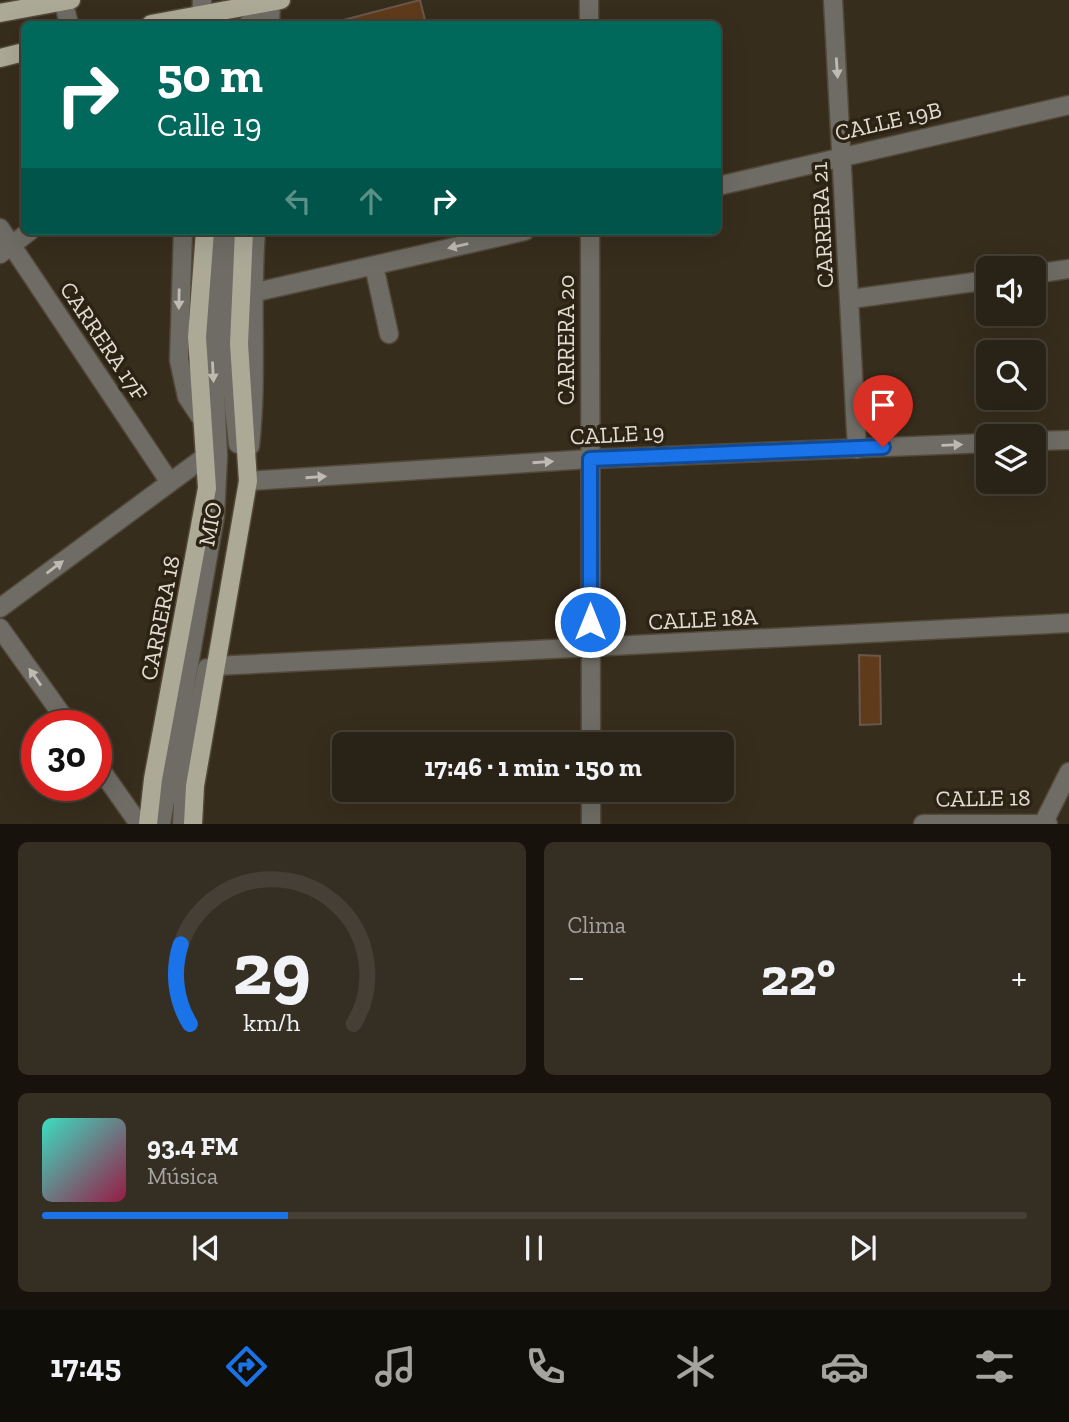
<!DOCTYPE html>
<html lang="es">
<meta charset="utf-8">
<style>
:root{--surface:#292216;--page:#352f23;--text:#f1f3f6;--muted:#a5a4a1;--line:#453f35;--accent:#1a73e8}
body{margin:0;font-family:"Zilla Slab",serif;background:var(--page);color:var(--text);height:100vh;display:flex;flex-direction:column;font-size:26px;white-space:nowrap}
*{box-sizing:border-box;margin:0}
p{font-size:23px;color:var(--muted)}
.icon{flex:none;width:38px;height:38px;fill:none;stroke:currentColor;stroke-width:2;stroke-linecap:round;stroke-linejoin:round}
.map{position:relative;height:824px;overflow:hidden}
.panel{display:flex;flex-direction:column;gap:18px;padding:18px;background:#17130c;flex:1}
.panel>*{flex:none}
.hud{position:absolute;left:21px;top:21px;width:700px;height:214px;border-radius:10px;box-shadow:0 7px 28px #0002,0 0 0 2px var(--line);background:#00695c;color:#fff;overflow:hidden}
.tools{position:absolute;left:976px;top:256px;display:grid;gap:14px}
.tools a{display:grid;place-items:center;width:70px;height:70px;border-radius:10px;background:var(--surface);box-shadow:0 7px 28px #0002,0 0 0 2px var(--line);font-size:35px}
.speed{position:absolute;left:21px;top:710px;display:flex;gap:14px;font-size:35px;font-weight:700;text-align:center}
.speed>*{display:grid;place-content:center;width:91px;height:91px;border-radius:50%;background:var(--surface);box-shadow:0 7px 28px #0002,0 0 0 2px var(--line);line-height:1}
.speed .limit{border:10px solid #d22;background:#fff;color:#111}
.pin{position:absolute;display:grid;place-items:center;width:60px;height:60px;color:#fff;margin:-72px -30px;border-radius:50% 50% 50% 0;rotate:-45deg;box-shadow:0 0 7px #0007}
.pin .icon{rotate:45deg}
.me{position:absolute;width:77px;margin:-38px;rotate:0deg;stroke-linejoin:round;filter:drop-shadow(0 0 5px #0008)}
.turn{display:flex;align-items:center;gap:24px;height:147px;padding:0 21px;font-size:32px}
.turn .icon{width:91px;height:91px;stroke-width:2.5}
.turn b{display:block;font-size:49px;line-height:60px}
.lanes{display:flex;align-items:center;height:66px;padding:0 21px;background:#0003;justify-content:center;gap:35px;direction:ltr}
.lanes .off{opacity:.35}
.big{font-size:52px;font-weight:700;line-height:1.1}
.panel .card{flex:1;display:flex;flex-direction:column;justify-content:center;gap:10px;min-width:0;padding:0 24px;border-radius:10px;background:var(--page)}
.panel .dial{align-items:center;gap:0}
.dial svg{height:182px;overflow:visible;fill:none;stroke:var(--line);stroke-width:7;stroke-linecap:round;text-anchor:middle}
.dial text{fill:var(--text);stroke:none}
.song{display:flex;align-items:center;gap:21px}
.cover{width:84px;height:84px;border-radius:10px;background:linear-gradient(135deg,hsl(170 70% 55%),hsl(340 70% 35%))}
.played{height:7px;border-radius:4px;background:linear-gradient(90deg,var(--accent) 25%,var(--line) 25%)}
.keys{display:flex;justify-content:space-around;direction:ltr}
.heat{display:flex;justify-content:space-between;align-items:center;font-size:38px;direction:ltr}
.panel .tiles{flex:1;display:grid;gap:18px;grid-template-columns:1fr 1fr}
.card:last-child{grid-column:span 2}
.trip{position:absolute;left:332px;top:732px;width:402px;height:70px;border-radius:10px;background:var(--surface);box-shadow:0 7px 28px #0002,0 0 0 2px var(--line);font-weight:700;line-height:70px;text-align:center}
.tab-bar{display:flex;height:112px;justify-content:space-around;align-items:center;background:#100e09;color:var(--muted)}
.tab-bar .icon{width:49px;height:49px}
.tab-bar .current{color:var(--accent)}
.tab-bar b{font-size:32px;color:var(--text)}
.map>svg:first-child{display:block}
</style>
<div class="map">
<svg width="1069" height="824" viewBox="0 0 1069 824">
<rect width="100%" height="100%" fill="#372d1d"/>
<g fill="#603b1b" stroke="#68574a" stroke-width="2">
<path d="M420,0L426,24H328Z"/>
<path d="M859,655L880,656L881,724L860,725Z"/>
</g>
<g fill="none" stroke-linecap="round" stroke-linejoin="round">
<path stroke="#514738" stroke-width="18" stroke-dasharray="18 9" stroke-linecap="butt" d="M229,24L230,0"/>
<g stroke="#53493a" stroke-width="21">
<g id="minor">
<path d="M63,0L69,24"/>
<path d="M589,0V24"/>
<path d="M833,0L857,449"/>
<path d="M201,24L202,0"/>
<path d="M248,24L270,21"/>
<path d="M270,24L271,0"/>
<path d="M718,186L1069,105"/>
<path d="M0,228L169,481"/>
<path d="M183,231L179,360L187,397L203,421"/>
<path d="M234,231C227,303 229,373 238,444"/>
<path d="M590,231L591,744"/>
<path d="M0,254L30,231"/>
<path d="M374,266L389,334"/>
<path d="M1034,274L1069,269"/>
<path d="M252,293L525,231"/>
<path d="M851,299L989,280"/>
<path d="M1034,441L1069,440"/>
<path d="M250,446C258,375 250,302 256,231"/>
<path d="M248,481L590,459L989,443"/>
<path d="M0,608L206,456"/>
<path d="M0,628L70,726"/>
<path d="M214,666L1069,623"/>
<path d="M96,763L139,824"/>
<path d="M591,789V824"/>
<path d="M161,824L215,516L218,456L212,318L220,231"/>
<path d="M182,824L184,784L207,668"/>
<path d="M923,824H1048"/>
<path d="M1043,824L1069,772"/>
</g>
</g>
<g stroke="#53493a" stroke-width="21">
<g id="major">
<path d="M0,13L71,0"/>
<path d="M151,24L281,0"/>
<path d="M0,58L24,52"/>
<path d="M148,824L153,779L207,488L197,337L205,231"/>
<path d="M193,824L195,786L248,481L239,344L244,231"/>
</g>
</g>
<use href="#minor" stroke="#6e6c64" stroke-width="18"/>
<use href="#major" stroke="#aca997" stroke-width="18"/>
</g>
<defs><path id="oneway-solid" d="M-6-.8H1V-3.2L6.5 0L1 3.2V.8H-6Z" transform="scale(1.75)"/></defs>
<g fill="#c0bbb2">
<use href="#oneway-solid" transform="translate(837 68) rotate(86)"/>
<use href="#oneway-solid" transform="translate(458 246) rotate(167)"/>
<use href="#oneway-solid" transform="translate(179 299) rotate(91)"/>
<use href="#oneway-solid" transform="translate(213 372) rotate(87)"/>
<use href="#oneway-solid" transform="translate(952 445) rotate(-2)"/>
<use href="#oneway-solid" transform="translate(543 462) rotate(-4)"/>
<use href="#oneway-solid" transform="translate(316 477) rotate(-4)"/>
<use href="#oneway-solid" transform="translate(55 567) rotate(-37)"/>
<use href="#oneway-solid" transform="translate(35 677) rotate(-125)"/>
</g>
<g fill="none" stroke-linecap="round" stroke-linejoin="round">
<g stroke="#114b97" stroke-width="18">
<path id="route" d="M590,622V459L883,447"/>
</g>
<use href="#route" stroke="#1a73e8" stroke-width="12"/>
</g>
<g text-anchor="middle" stroke-width="7" stroke-linejoin="round" paint-order="stroke">
<g font-size="23" fill="#e3ddd3" stroke="#2d2314">
<text transform="translate(888 121) rotate(-13)" y="8">CALLE 19B</text>
<text transform="translate(822 225) rotate(-93)" y="8">CARRERA 21</text>
<text transform="translate(566 340) rotate(-90)" y="8">CARRERA 20</text>
<text transform="translate(104 341) rotate(56)" y="8">CARRERA 17F</text>
<text transform="translate(617 434) rotate(-3)" y="8">CALLE 19</text>
<text transform="translate(210 524) rotate(-79)" y="8">MIO</text>
<text transform="translate(160 618) rotate(-79)" y="8">CARRERA 18</text>
<text transform="translate(703 619) rotate(-3)" y="8">CALLE 18A</text>
<text transform="translate(983 798) rotate(-1)" y="8">CALLE 18</text>
</g>
</g>
</svg>
<div class="tools">
<a><svg class="icon" aria-label="sound" viewBox="0 0 24 24"><path d="M4 9h4l5-4v14l-5-4H4zM17 9q2 3 0 6"/></svg></a>
<a><svg class="icon" aria-label="search" viewBox="0 0 24 24"><circle cx="10" cy="10" r="6"/><path d="M15 15l6 6"/></svg></a>
<a><svg class="icon" aria-label="layers" viewBox="0 0 24 24"><path d="M12 4l9 5-9 5-9-5zM3 14l9 5 9-5"/></svg></a>
</div>
<div class="speed"><div class="limit">30</div></div>
<div class="pin" style="left:883px;top:447px;background:#d93025"><svg class="icon" aria-label="arrive" viewBox="0 0 24 24"><path d="M6 21V4h12l-3 4 3 4H6"/></svg></div>
<svg class="me" style="left:590px;top:622px" viewBox="-20 -20 40 40"><circle r="17" fill="#1a73e8" stroke="#fff" stroke-width="3"/><path d="M0-11L8 9 0 5-8 9z" fill="#fff"/></svg>
<div class="trip">17:46 · 1 min · 150 m</div>
<div class="hud">
<div class="turn"><svg class="icon" aria-label="right" viewBox="0 0 24 24"><path d="M7 20v-9h11M14 6l5 5-5 5"/></svg><div><b>50 m</b>Calle 19</div></div>
<div class="lanes"><svg class="icon off" aria-label="left" viewBox="0 0 24 24"><path d="M17 20v-9H6M10 6l-5 5 5 5"/></svg><svg class="icon off" aria-label="ahead" viewBox="0 0 24 24"><path d="M12 20V5M6 11l6-6 6 6"/></svg><svg class="icon" aria-label="right" viewBox="0 0 24 24"><path d="M7 20v-9h11M14 6l5 5-5 5"/></svg></div>
</div>
</div>
<section class="panel">
<div class="tiles">
<div class="card dial"><svg viewBox="0 0 100 80">
<path d="M14 69A42 42 0 1 1 86 69"/>
<path d="M14 69A42 42 0 0 1 10 34" stroke="#1a73e8"/>
<text x="50" y="56" font-size="32" font-weight="700">29</text>
<text x="50" y="72" font-size="11">km/h</text>
</svg></div>
<div class="card"><p>Clima</p>
<div class="heat"><a>−</a><b class="big">22°</b><a>+</a></div>
</div>
<div class="card">
<div class="song"><i class="cover"></i><div><b>93.4 FM</b><p>Música</p></div></div>
<div class="played"></div>
<div class="keys"><svg class="icon" aria-label="previous" viewBox="0 0 24 24"><path d="M18 5L8 12l10 7zM5 5v14"/></svg><svg class="icon" aria-label="pause" viewBox="0 0 24 24"><path d="M8 5v14M16 5v14"/></svg><svg class="icon" aria-label="next" viewBox="0 0 24 24"><path d="M6 5l10 7-10 7zM19 5v14"/></svg></div>
</div>
</div>
</section>
<nav class="tab-bar">
<b>17:45</b>
<svg class="icon current" aria-label="directions" viewBox="0 0 24 24"><path d="M12 3l9 9-9 9-9-9zM9 14v-3h6M13 9l2 2-2 2"/></svg>
<svg class="icon" aria-label="music" viewBox="0 0 24 24"><path d="M9 18V5l10-2v13"/><circle cx="6" cy="18" r="3"/><circle cx="16" cy="16" r="3"/></svg>
<svg class="icon" aria-label="phone" viewBox="0 0 24 24"><path d="M5 4h4l2 5-3 2q2 4 5 5l2-3 5 2v4C11 20 4 13 5 4z"/></svg>
<svg class="icon" aria-label="climate" viewBox="0 0 24 24"><path d="M12 3v18M4 7l16 10M4 17L20 7"/></svg>
<svg class="icon" aria-label="car" viewBox="0 0 24 24"><path d="M5 17H2v-5l4-1 3-4h7l3 4 3 1v5h-3M9 17h6M6 11h13"/><circle cx="7" cy="17" r="2"/><circle cx="17" cy="17" r="2"/></svg>
<svg class="icon" aria-label="filters" viewBox="0 0 24 24"><path d="M4 7h16M4 17h16"/><circle cx="9" cy="7" r="2"/><circle cx="15" cy="17" r="2"/></svg>
</nav>
